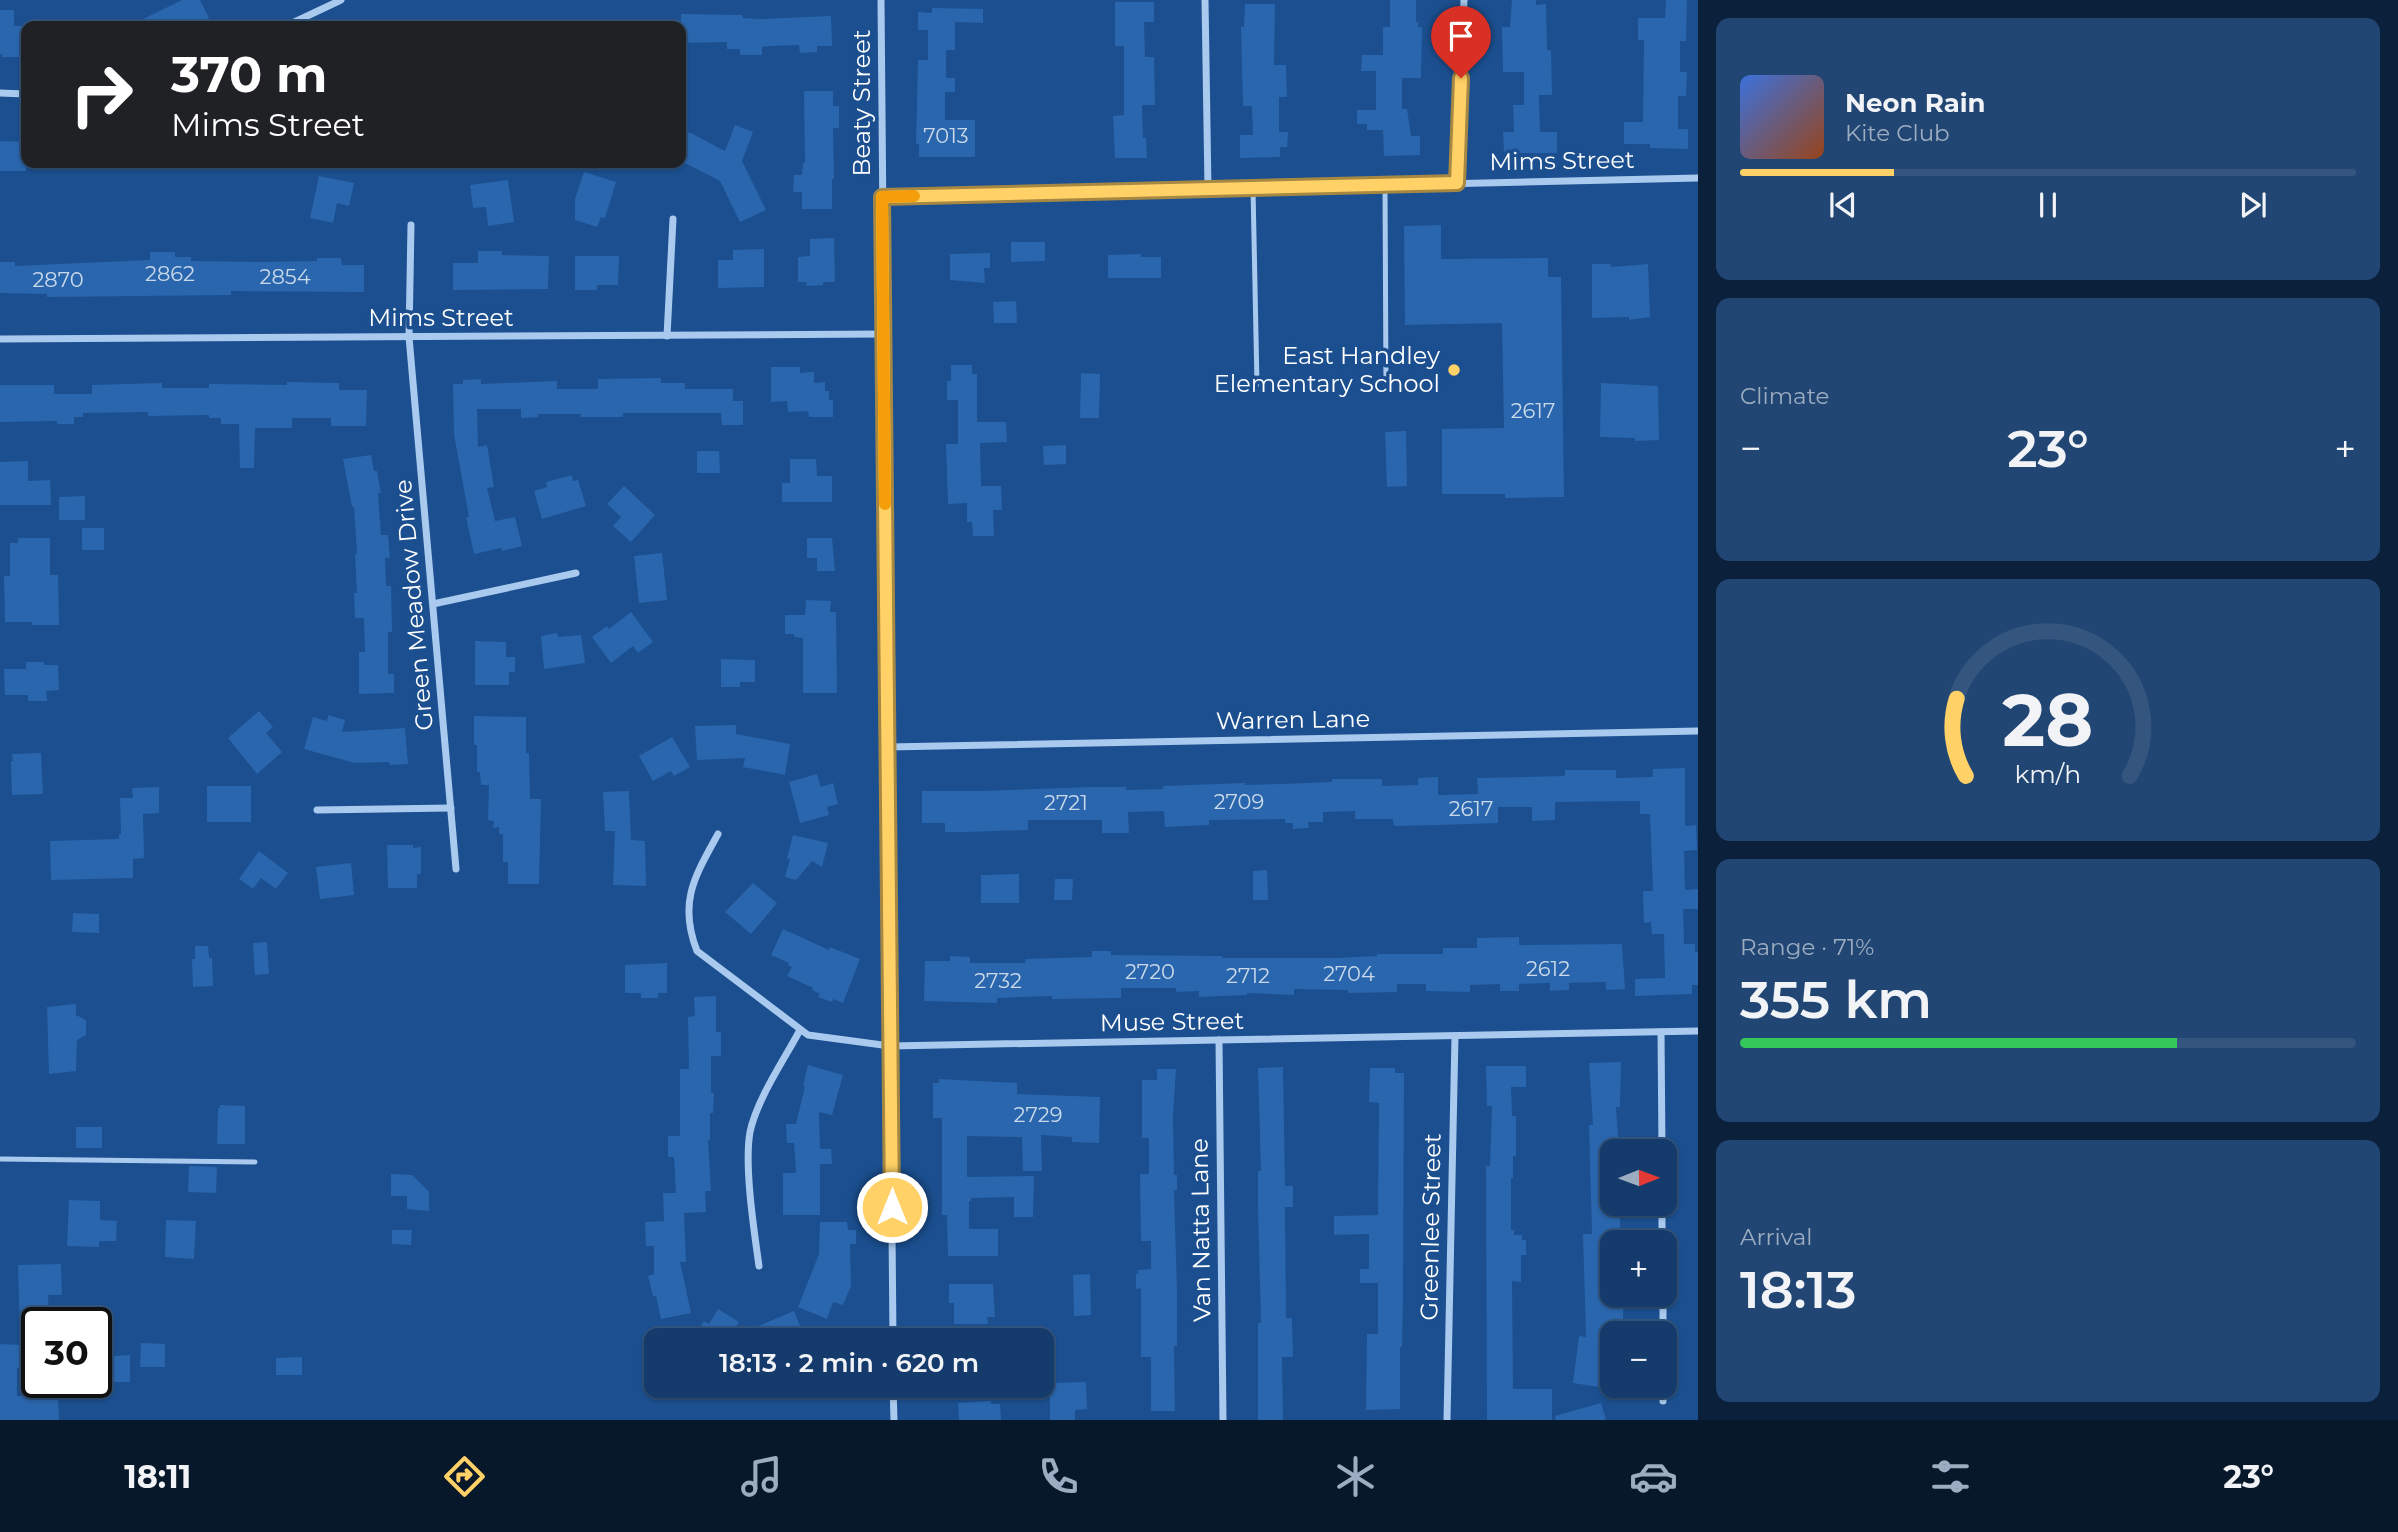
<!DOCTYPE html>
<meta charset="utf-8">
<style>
:root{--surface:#143b6b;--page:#214673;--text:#f1f3f6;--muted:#9dadc1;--line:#33557e;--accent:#ffd166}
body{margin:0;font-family:Montserrat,sans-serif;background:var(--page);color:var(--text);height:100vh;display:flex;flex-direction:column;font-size:26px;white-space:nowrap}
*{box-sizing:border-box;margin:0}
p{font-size:23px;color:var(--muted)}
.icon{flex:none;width:38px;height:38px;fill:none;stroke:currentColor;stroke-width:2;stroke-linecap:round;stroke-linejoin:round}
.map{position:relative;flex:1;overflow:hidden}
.panel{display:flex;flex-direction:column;gap:18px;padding:18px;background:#0b203b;width:700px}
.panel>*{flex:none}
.banner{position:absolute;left:21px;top:21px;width:665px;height:147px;border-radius:14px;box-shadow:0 2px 5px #0004,0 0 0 2px var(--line);background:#202124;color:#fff;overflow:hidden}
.needle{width:46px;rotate:89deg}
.buttons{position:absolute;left:1600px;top:1139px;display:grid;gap:14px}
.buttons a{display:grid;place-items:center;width:77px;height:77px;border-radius:14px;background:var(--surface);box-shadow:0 2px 5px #0004,0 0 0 2px var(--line);font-size:35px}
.speed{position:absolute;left:21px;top:1307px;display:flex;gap:14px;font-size:35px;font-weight:700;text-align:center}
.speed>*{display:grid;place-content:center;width:91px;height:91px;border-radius:50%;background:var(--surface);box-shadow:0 2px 5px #0004,0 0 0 2px var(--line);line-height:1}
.speed .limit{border:4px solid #111;border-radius:10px;background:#fff;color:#111}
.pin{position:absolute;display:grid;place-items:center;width:60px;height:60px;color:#fff;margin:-72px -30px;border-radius:50% 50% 50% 0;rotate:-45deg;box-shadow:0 0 7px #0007}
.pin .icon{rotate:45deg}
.me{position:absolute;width:77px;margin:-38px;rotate:0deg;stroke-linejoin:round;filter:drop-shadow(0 0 5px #0008)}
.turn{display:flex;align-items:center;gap:24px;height:147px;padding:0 35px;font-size:32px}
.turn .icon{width:91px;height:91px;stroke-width:2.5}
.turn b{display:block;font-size:49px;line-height:60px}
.big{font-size:52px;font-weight:600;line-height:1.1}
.panel .card{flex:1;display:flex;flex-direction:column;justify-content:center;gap:10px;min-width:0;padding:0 24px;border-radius:14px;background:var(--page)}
.panel .dial{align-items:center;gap:0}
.dial svg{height:182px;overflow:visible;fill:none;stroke:var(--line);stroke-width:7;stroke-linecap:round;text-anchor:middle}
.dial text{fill:var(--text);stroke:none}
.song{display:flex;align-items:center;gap:21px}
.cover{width:84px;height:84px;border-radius:10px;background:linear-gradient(135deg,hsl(220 70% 55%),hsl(20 70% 35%))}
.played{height:7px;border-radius:4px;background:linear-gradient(90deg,var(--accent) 25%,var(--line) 25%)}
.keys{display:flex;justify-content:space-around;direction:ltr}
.heat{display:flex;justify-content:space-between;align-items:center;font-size:38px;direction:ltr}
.charge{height:10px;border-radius:5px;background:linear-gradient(90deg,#34c759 71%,var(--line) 0)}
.trip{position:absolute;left:644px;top:1328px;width:410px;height:70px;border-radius:14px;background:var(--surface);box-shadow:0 2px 5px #0004,0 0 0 2px var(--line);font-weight:600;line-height:70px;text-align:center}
.menu{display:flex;height:112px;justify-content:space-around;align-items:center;background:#08182b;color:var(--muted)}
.menu .icon{width:49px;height:49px}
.menu .on{color:var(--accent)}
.menu b{font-size:32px;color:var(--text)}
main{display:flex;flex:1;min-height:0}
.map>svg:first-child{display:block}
</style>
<main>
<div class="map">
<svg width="1698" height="1420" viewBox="0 0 1698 1420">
<rect width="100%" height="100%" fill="#1b4f8f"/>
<g fill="#2a66ad">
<path d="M182,0H200L209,18L193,26H129Z"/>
<path d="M1390,0H1416V22H1418V27H1422L1421,78H1402V109H1407L1411,136H1420V155L1384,156L1383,130H1367V124H1357V110H1376V71H1361L1362,55H1383V27H1390Z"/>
<path d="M1512,0H1536V5L1546,4L1547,50H1551L1552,95H1539L1540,132H1557V153H1504L1503,132H1514L1513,105H1524V72H1503L1502,27H1510Z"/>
<path d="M1666,0H1687L1686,41H1680V72H1687L1686,96H1678V129H1688V149L1650,148V144H1624V122H1643L1644,40H1638V18H1665Z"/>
<path d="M1115,2H1154V22H1144L1145,57H1154L1155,105H1142L1143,138H1146L1147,158H1115L1113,116L1124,115V46H1115Z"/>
<path d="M1245,4H1275L1274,65H1286L1287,97H1279V132H1288L1287,147H1280V157L1240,158V135H1253L1252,106H1243L1241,27H1244Z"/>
<path d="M932,8L983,9V23L955,22V50H946V78H955V92H945V120H975V157H919V144H916L918,60H928V30H918V12L932,13Z"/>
<path d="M0,10H14V26H26V53H20V57H2V54H0Z"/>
<path d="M681,14L742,15L743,18L759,19L831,16L832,46H817V52L800,53L799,45L769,46L762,47V55H740V49H727V42L681,43Z"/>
<path d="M804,91H833V106H839V128H833L834,179H832V209H802V192H793L794,175H802L803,163H805Z"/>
<path d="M735,125L753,132L742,161L766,210L740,222L720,181L681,161V149L689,132L725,151Z"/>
<path d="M0,141L26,142V171H0Z"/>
<path d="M584,172L616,182L605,218L601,217L597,227L575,220V199Z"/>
<path d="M319,176L354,183L349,206L337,203L333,223L310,218Z"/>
<path d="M508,180L514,222L488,226L486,207L473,208L470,185Z"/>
<path d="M1441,225V259L1548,258V277H1561L1564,497L1505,498V494H1442V429L1504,428L1502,323L1405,325L1404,226Z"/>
<path d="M834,238L835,282H823V285L807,286L806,282H798V257L810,256V239Z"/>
<path d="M1011,242H1045V261L1011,262Z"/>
<path d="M764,249V287L718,288V260H733V250Z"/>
<path d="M478,251H502V255L549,256L548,289L453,290V263H478Z"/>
<path d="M150,252H175V257H191V261L263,262L317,261V258H341L342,265H364V292L231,291V295L47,297V294L0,293V262H15V266L150,260Z"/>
<path d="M990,253V268H984L985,283L950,280V254Z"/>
<path d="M1141,254V257H1161V278H1108V255Z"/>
<path d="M575,256H619L618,285H597V290H575Z"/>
<path d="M1592,264H1611V267L1648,264L1650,317L1629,320V317L1592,318Z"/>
<path d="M1016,301L1017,323H994L993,302Z"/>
<path d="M951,365H972V374H977V422H1006L1007,442L980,443L981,486H1001L1002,510H993L994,536H973L972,522H967V503L948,504L946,444H958V400H947V381H951Z"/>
<path d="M771,367H800V373L814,372V383L825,382V391H829V400H833V417H809L808,411L788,412L787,401L771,402Z"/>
<path d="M1081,373L1100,374L1099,418H1080Z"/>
<path d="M661,378V383H685V389H733V401H743V425H722L721,413H623V417H580L581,414H538V417L521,418V409H477L478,447L487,445L494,487L487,488L495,521L515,517L522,546L502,551L501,548L474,554L466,517H469L454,434L453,384H463V380L481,379V384L557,381V389H598V379Z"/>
<path d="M287,382L339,383V390H367L366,426H331V418H292V428H255L254,468H240L239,424H221V418H209V415L148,416V412L83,413V417H74V424H57V421L0,422V385H54V394H92V385L162,383V388H209V384L287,385Z"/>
<path d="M1601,383L1658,386L1659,440L1635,441V438L1600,437Z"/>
<path d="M1406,431L1407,486L1387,487L1385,432Z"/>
<path d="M1066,445V464L1044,465L1043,446Z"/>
<path d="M697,451H719L720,473H697Z"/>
<path d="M371,455L374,471H377L381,493H378L381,535H388L390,558H385L386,586H391L392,632H388V674H394V693L359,694V652H365L364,618H355L354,593H357L355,554H357L354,507H352L343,459Z"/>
<path d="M790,459H816L817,476H832V502H782V483H790Z"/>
<path d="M28,461V481L50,480L51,505H0V462Z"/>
<path d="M572,475L573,481L578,480L586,506L542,519L534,491L547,487L546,482Z"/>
<path d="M624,486L655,515L631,542L613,526L621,517L607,504Z"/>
<path d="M85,496V520H59V497Z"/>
<rect x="82" y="528" width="22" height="22"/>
<path d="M18,538H50V575H58L59,625H32V622H5L4,576H10V543H18Z"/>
<path d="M807,538H832L835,571H817V558H807Z"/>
<path d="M662,553L667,600L639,603L634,556Z"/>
<path d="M806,600L831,601L830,612H836L837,693H803V638L794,637V634H785V615H805Z"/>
<path d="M631,612L653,642L638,653L633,646L611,663L592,637L607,626L609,629Z"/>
<path d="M557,633L558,637L581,635L585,663L544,669L541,636Z"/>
<path d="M475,641L506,642V657H515V672H509V685H475Z"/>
<path d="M721,659L755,660V682H740V687H721Z"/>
<path d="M26,662H44V665H58L59,690L46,691L47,701H28V695H5L4,669H26Z"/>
<path d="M259,711L273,727L266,733L282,752L257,774L228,738Z"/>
<path d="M328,715L345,720L342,732L405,728L408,764L390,765L389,762L355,763L304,749L313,717L327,721Z"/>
<path d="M474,716L526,717V753H529L530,799H541L539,884H508V862H503V834H499V827L493,828L494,821L488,820L489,785H481L480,772H477V745H474Z"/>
<path d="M736,725V734L790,744L785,775L743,767L745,758L697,760L695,726Z"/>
<path d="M672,737L690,767L674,776L671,771L653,781L639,756Z"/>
<path d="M41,753L43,794L12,795L11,761H13L12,754Z"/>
<path d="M1685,768V826L1696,825L1697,850L1684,851L1685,890L1698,889V909H1683L1684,944H1695V952H1698V985H1692V994L1635,996V979L1665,978L1664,934H1652L1651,922L1644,923L1643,891H1653L1650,814H1640V801L1555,802V820L1532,821V807H1498V823L1439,825L1394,826L1393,819H1355V811L1323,812V822H1308L1309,828L1293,829V823H1285V819L1209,820V825L1165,827L1164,811L1128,812L1129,833H1102V820H1028V830L966,832H945V823H922V791H981L1091,787H1126V790L1163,789V786L1245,783V785L1284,784L1332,782V779H1382V786L1418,785V778L1438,777V795L1478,794L1477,778L1565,776V770H1616V778L1653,777V769Z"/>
<path d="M817,774L821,787L833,783L838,804L827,807L829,815L800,823L789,782Z"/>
<rect x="207" y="786" width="44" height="36"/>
<path d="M159,787V813L143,814L144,858L133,859V878L51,880L50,841L119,839V834H121L120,798H133L132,788Z"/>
<path d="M629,791L631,840L645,841L646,886L613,885L615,831H605L603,792Z"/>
<path d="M793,835L828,843L822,867L812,861L796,880L785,877L790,859L787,858Z"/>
<path d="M387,845H413V848L421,847V874H417V888H388Z"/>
<path d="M259,851L288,873L276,889L261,878L253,889L239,879Z"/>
<path d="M351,863L354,895L320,899L316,867Z"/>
<path d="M1267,870L1268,900H1253V871Z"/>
<path d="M1019,874V903H981V875Z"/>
<path d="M1055,879H1073L1072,900H1054Z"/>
<path d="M753,883L777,903L751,934L725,912Z"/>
<path d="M73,913L99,914V933L72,932Z"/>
<path d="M783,929L829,950L830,947L860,959L843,1003L833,999L832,1002L818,997L820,994L812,990L813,988L787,976L792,967L788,965L789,963L771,955Z"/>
<path d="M1519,937V945L1622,944L1625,989L1606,990V982L1569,983V990L1550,991V983L1519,984V991H1500V984L1470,985V992L1426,991V984H1397V992L1348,993V990L1294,989V995L1247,993V995L1199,997V991L1176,992V988H1121V998L1052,999V996L997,998V1003L924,1001L925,961H950V956L970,957V963H1026L1025,959L1092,957V951H1111V955L1222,956V958H1337L1377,956V954H1443V948H1477V938Z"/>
<path d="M267,942L269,974L255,975L253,943Z"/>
<path d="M195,946H208L209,958H212L213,986L193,987L192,959H195Z"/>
<path d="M667,963V993H658V998H641V993H625V965Z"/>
<path d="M716,996V1032H721V1056H711V1093H714L713,1113H710V1140H708L711,1191H705L706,1212L684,1213L686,1262H680L691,1313L661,1319L656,1296H653L648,1276L654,1274V1246H646L645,1222L664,1221L663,1193H676L674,1157H668V1136H680V1069H689L688,1017L695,1016L694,997Z"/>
<path d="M76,1004V1015L86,1020V1035L77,1040L76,1071L49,1074L47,1007Z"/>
<path d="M1621,1062L1620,1107H1616L1619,1152H1612V1204H1620V1242H1612V1295H1623V1325H1612L1605,1388L1573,1383L1579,1336L1586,1337L1583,1234H1592L1589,1125H1593L1589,1063Z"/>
<path d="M808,1065L843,1075L832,1115L819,1112L820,1149H831L832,1164H820V1215H783V1173H796L794,1143H787L786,1124H796L805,1086H803Z"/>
<path d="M1486,1066H1526V1087H1511L1512,1116H1516V1156H1513V1178H1511V1230H1514V1235H1522V1240H1526V1255H1521V1282L1512,1281L1513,1389H1552V1420H1487L1486,1166H1490L1492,1106H1487Z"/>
<path d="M1283,1067L1285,1186H1293V1207H1285L1286,1318H1292L1293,1357H1282L1283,1420H1258V1323H1261L1258,1208V1171H1261L1258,1068Z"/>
<path d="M1370,1068H1395V1073H1404L1403,1299L1402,1347H1400V1409L1366,1410L1367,1334H1378V1283H1360V1269H1369V1234L1334,1235V1216L1378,1215L1379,1103L1369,1102Z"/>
<path d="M1157,1069H1176L1173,1117L1174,1175H1177V1190H1174L1177,1291V1346H1174L1175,1411H1151V1357H1141V1288L1136,1289V1274H1138V1270L1151,1269V1241H1141L1140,1174H1149V1138H1142V1080H1157Z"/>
<path d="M939,1079L1017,1083V1094L1100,1097L1099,1143L1072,1142V1137L1041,1135L1042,1171H1023L1022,1137L967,1136V1177L1034,1176L1033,1217H1014V1197L971,1198V1201H969V1229H998V1256H948L947,1215H942V1118H933V1083H939Z"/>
<path d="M220,1105L245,1106V1144H217L218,1108H220Z"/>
<rect x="76" y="1127" width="26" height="21"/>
<path d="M189,1166L217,1167L216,1193L188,1192Z"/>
<path d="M391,1174L412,1175L429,1192V1211L407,1209V1196H391Z"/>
<path d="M69,1200L100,1201V1220L117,1221L116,1241H99V1247L67,1246Z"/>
<path d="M166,1220L196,1221L194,1259L165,1257Z"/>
<path d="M820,1222H847L848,1230H856V1244H850L851,1286L843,1305L833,1302L827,1319L798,1307L819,1254Z"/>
<path d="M392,1230H412L411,1245L392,1244Z"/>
<path d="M61,1264L62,1295H48L49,1319H42V1323H37V1336H20L18,1265Z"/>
<path d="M1090,1274L1091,1315L1074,1316L1073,1275Z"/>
<path d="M949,1284H993L995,1317H987L988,1324H954V1303H949Z"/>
<path d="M718,1309L739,1322L727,1340H692L704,1321L709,1324Z"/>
<path d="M794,1311L806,1340H762L756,1327Z"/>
<path d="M141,1343L165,1344V1367H140Z"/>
<path d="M0,1344L22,1345L21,1368H17V1396L58,1395L59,1420H0Z"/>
<path d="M130,1355V1382H113V1356Z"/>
<path d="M302,1357V1375H276V1358Z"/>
<path d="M1086,1382L1087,1409L1075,1410V1420H1050V1383Z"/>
<path d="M991,1401V1404H1000L1001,1420H959L958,1403Z"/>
<path d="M1601,1403L1606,1420H1556L1555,1416Z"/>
</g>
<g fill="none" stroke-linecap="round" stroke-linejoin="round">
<g stroke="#a9c9ee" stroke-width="5">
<path d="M1385,185L1386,389"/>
<path d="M1253,188L1257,385"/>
<path d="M0,1159L255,1162"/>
</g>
<g stroke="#a9c9ee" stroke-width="7">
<path d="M881,0L893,1340"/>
<path d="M1205,0L1208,189"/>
<path d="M286,26L341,0"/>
<path d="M0,93L26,94"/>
<path d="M1457,183L1464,0"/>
<path d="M882,197L1698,178"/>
<path d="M411,225L409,337L456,869"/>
<path d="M667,336L673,219"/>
<path d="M0,339L883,334"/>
<path d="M433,604L576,573"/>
<path d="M888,747L1698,731"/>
<path d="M317,810L451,808"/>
<path d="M718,834C695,876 678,902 697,951L808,1035L890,1046L1698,1031"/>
<path d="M1661,1032L1662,1152"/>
<path d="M1219,1040L1223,1420"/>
<path d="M1662,1204V1242"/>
<path d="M759,1266C754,1230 744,1166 750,1132C757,1099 784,1060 800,1030"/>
<path d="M1663,1295V1334"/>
<path d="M893,1386L894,1420"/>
<path d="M1663,1386V1401"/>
<path d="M1447,1420L1455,1036"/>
</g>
</g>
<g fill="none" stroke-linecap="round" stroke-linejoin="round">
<g stroke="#a68842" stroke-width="18">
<path id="route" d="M892,1207L882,197L1457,183L1461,78"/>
</g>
<use href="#route" stroke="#ffd166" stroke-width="12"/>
<path stroke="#f59e0b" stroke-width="12" d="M885,504L882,197L914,196"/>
</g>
<circle fill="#ffd166" stroke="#1b4f8f" stroke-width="2.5" cx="1454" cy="370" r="7"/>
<g text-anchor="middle" stroke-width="7" stroke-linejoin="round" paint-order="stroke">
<g font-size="21" fill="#cad9ea">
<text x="946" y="143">7013</text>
<text x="170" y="281">2862</text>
<text x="285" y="284">2854</text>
<text x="58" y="287">2870</text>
<text x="1533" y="418">2617</text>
<text x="1239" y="809">2709</text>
<text x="1066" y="810">2721</text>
<text x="1471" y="816">2617</text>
<text x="1548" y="976">2612</text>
<text x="1150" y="979">2720</text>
<text x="1349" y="981">2704</text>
<text x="1248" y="983">2712</text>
<text x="998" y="988">2732</text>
<text x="1038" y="1122">2729</text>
</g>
<g font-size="24" fill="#fff" stroke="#1b4f8f">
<text transform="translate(862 103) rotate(-90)" y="8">Beaty Street</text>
<text transform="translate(1562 161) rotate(-1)" y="8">Mims Street</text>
<text x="441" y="326">Mims Street</text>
<text transform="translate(414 605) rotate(-95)" y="8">Green Meadow Drive</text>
<text transform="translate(1293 720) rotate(-1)" y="8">Warren Lane</text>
<text transform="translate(1172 1022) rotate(-1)" y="8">Muse Street</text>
<text transform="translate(1431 1227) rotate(-89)" y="8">Greenlee Street</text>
<text transform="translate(1201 1230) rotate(-91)" y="8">Van Natta Lane</text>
</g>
<g font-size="24" fill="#fff" stroke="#1b4f8f" text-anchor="end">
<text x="1440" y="364">East Handley<tspan x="1440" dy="28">Elementary School</tspan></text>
</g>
</g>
</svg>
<div class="buttons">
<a><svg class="needle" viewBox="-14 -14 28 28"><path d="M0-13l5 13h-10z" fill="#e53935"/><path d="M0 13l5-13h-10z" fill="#9dadc1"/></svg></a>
<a>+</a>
<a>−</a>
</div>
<div class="speed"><div class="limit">30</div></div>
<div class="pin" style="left:1461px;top:78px;background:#d93025"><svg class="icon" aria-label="arrive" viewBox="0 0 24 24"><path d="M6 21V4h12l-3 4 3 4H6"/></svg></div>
<svg class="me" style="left:892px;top:1207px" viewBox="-20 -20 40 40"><circle r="17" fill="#ffd166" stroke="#fff" stroke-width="3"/><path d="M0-11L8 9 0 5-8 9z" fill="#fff"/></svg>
<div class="trip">18:13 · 2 min · 620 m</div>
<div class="banner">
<div class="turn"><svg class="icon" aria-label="right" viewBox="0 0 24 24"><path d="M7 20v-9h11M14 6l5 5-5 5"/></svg><div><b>370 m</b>Mims Street</div></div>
</div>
</div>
<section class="panel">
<div class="card">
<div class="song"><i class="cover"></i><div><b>Neon Rain</b><p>Kite Club</p></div></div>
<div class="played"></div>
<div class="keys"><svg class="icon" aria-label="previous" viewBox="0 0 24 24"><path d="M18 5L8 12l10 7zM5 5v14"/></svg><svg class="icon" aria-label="pause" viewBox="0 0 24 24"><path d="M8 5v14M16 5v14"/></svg><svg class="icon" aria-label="next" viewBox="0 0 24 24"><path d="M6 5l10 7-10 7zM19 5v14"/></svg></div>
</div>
<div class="card"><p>Climate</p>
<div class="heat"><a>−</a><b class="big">23°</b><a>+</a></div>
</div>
<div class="card dial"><svg viewBox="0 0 100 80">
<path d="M14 69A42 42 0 1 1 86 69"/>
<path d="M14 69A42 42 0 0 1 10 35" stroke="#ffd166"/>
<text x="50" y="56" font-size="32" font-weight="700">28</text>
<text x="50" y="72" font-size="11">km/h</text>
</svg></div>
<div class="card"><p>Range · 71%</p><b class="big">355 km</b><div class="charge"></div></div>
<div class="card"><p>Arrival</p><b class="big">18:13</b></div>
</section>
</main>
<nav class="menu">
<b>18:11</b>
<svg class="icon on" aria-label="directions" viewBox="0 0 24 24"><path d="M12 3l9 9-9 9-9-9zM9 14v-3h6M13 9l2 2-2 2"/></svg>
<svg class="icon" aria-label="music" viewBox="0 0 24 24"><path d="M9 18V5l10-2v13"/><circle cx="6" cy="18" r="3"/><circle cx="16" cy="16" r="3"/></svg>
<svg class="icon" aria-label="phone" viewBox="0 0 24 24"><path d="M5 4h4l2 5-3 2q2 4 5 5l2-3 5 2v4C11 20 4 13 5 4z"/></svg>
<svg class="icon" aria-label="climate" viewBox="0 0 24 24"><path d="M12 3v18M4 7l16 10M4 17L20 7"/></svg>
<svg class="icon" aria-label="car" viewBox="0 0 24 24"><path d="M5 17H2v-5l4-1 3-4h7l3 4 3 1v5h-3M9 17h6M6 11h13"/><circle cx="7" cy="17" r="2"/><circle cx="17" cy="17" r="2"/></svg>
<svg class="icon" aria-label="filters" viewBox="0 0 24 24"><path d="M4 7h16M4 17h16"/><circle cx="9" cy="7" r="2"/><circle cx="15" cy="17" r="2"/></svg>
<b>23°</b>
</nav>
